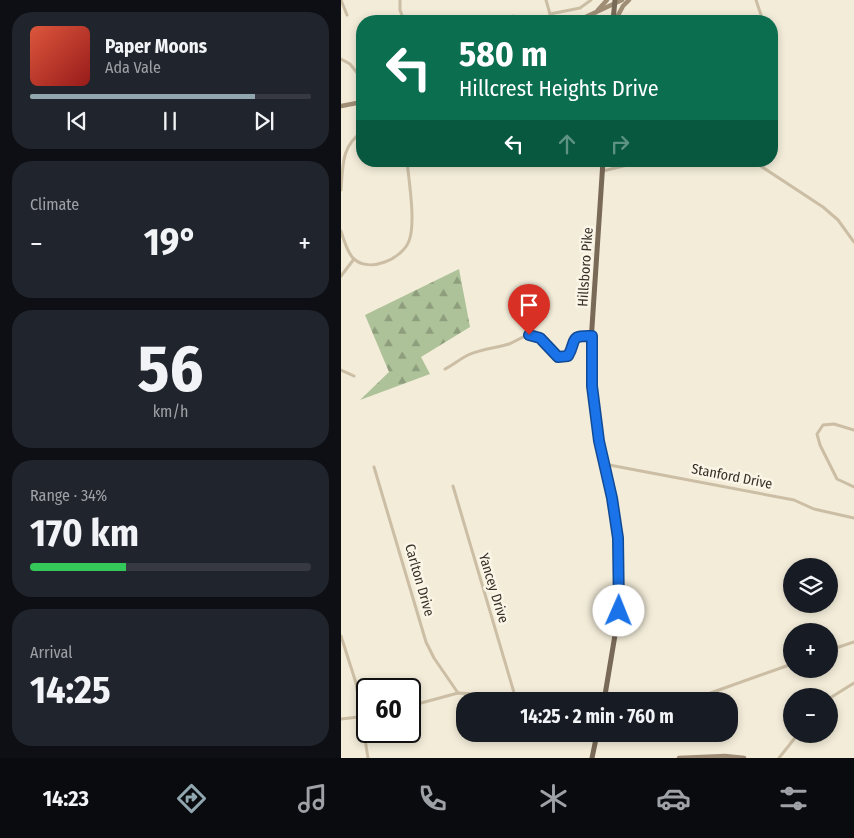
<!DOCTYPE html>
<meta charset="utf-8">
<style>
:root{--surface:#171b24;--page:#20242c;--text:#f1f3f6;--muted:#9ea1a6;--line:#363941;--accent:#90a7b0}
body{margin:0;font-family:"Fira Sans Condensed",sans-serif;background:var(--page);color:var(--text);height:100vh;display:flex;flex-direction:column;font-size:19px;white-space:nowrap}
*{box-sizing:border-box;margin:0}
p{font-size:16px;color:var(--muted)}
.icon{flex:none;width:28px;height:28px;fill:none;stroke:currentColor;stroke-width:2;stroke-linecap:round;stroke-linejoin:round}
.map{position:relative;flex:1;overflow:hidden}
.sheet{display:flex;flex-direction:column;gap:12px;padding:12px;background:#0d0f14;width:341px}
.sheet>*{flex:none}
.banner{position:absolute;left:15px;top:15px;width:422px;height:152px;border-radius:20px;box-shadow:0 2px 8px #0003;background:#0b6e4f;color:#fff;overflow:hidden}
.tools{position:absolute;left:442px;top:558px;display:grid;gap:10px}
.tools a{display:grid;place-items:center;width:55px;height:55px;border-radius:50%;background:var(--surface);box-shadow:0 2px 8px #0003;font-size:25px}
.speed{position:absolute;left:15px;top:678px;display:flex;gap:10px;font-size:25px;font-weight:700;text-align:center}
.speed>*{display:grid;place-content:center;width:65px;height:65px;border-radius:50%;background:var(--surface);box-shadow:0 2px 8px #0003;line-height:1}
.speed .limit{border:2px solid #111;border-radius:8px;background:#fff;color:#111}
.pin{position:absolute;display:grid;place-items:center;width:42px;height:42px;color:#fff;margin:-51px -21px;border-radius:50% 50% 50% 0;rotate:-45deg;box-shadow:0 0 5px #0007}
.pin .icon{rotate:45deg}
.me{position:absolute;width:55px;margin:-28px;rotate:1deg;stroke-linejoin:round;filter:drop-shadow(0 0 4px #0008)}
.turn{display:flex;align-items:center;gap:18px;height:105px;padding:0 20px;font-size:22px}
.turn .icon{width:65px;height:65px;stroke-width:2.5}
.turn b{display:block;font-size:35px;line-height:42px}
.lanes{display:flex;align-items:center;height:48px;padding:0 20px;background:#0003;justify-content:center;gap:25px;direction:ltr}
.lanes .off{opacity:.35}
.big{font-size:38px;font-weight:700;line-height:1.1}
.sheet .widget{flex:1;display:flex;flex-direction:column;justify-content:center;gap:8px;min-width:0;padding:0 18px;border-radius:20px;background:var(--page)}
.sheet .dial{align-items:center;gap:0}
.dial b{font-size:65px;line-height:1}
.song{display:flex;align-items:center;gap:15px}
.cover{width:60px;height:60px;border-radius:8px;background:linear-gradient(135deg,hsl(10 70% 55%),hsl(0 70% 35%))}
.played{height:5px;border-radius:2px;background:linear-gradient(90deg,var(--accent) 80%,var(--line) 80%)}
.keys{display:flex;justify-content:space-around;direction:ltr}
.heat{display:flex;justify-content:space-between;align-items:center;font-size:28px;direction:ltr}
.charge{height:8px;border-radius:4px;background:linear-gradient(90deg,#34c759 34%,var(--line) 0)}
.trip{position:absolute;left:115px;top:692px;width:282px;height:50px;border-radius:20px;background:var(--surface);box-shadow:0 2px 8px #0003;font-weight:700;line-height:50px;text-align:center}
.tab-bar{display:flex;height:80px;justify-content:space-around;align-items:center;background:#090b0e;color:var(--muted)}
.tab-bar .icon{width:35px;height:35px}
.tab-bar .current{color:var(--accent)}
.tab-bar b{font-size:22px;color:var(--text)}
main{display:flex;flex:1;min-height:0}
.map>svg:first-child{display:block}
</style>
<main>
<section class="sheet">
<div class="widget">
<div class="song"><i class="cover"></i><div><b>Paper Moons</b><p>Ada Vale</p></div></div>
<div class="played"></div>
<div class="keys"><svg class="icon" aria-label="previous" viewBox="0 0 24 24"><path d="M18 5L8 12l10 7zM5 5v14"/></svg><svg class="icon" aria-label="pause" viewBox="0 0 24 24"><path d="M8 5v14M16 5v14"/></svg><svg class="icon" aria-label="next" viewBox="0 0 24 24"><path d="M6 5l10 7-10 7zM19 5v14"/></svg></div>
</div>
<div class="widget"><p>Climate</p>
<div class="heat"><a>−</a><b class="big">19°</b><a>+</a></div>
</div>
<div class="widget dial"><b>56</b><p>km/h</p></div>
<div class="widget"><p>Range · 34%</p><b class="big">170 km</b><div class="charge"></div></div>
<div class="widget"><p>Arrival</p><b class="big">14:25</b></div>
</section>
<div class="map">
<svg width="513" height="758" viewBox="0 0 513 758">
<defs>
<pattern id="forest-firs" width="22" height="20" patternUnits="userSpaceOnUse" patternTransform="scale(1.25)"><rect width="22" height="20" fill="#adc299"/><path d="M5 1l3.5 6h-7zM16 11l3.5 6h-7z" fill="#8e9e7d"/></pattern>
</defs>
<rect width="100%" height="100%" fill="#f3ecd9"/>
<path fill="url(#forest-firs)" d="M118,269L129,327L80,357L89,374L19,400L48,372L24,315Z"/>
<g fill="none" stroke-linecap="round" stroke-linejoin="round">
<g stroke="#cbbea5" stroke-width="3">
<path d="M0,0L6,15"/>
<path d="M59,0V10L63,21"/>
<path d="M205,0L211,21"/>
<path d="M415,0L422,21"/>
<path d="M209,14L239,8L250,0"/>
<path d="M121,21L125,18L127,21"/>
<path d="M170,21L169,18L172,16L177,21"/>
<path d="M0,59L9,64L21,79"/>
<path d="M412,161L482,207L497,220L513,242"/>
<path d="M262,171L302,161"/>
<path d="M0,190C2,167 0,146 21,132"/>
<path d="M0,231C3,240 6,253 13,259C29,273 61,259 68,241C75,223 68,182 66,161"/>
<path d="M0,276L13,259"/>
<path d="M104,369C112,365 119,359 127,355C140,349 155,348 168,344C176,341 185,333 194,335C209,339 207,362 227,356C235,341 227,335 250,336"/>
<path d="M0,370L13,376"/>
<path d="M513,430L493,424L482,425L476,434L479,445L496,479L513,487"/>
<path d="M263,464L453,500L473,509L513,518"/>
<path d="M33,467L85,642L93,658L117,693"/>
<path d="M112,486L174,696"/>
<path d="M0,636L15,683L27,758"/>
<path d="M489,650L513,642"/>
<path d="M489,698L513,683"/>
<path d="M347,701L451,664"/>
<path d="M69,706L117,693L247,701"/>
<path d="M0,719L26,716"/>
<path d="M438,758L457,734"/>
</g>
<g stroke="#9f8d76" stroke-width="4.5">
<path d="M257,10L266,0"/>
<path d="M247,17H256L263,21"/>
<path d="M236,21L281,0"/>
<path d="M274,21L282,6L288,0"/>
<path d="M0,106L21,102"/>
<path d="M338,758L384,756L403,758"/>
</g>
<g stroke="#796957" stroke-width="5">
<path d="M272,21L274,0"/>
<path d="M262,161L250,342L251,386L257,441L275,519L279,572L278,611L263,701"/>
<path d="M251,758L256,734"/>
</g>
</g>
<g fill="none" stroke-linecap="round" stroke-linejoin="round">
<g stroke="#114b97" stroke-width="12">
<path id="route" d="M188,335L199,338L217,357L227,356C236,341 227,335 251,336V386L258,441L271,498L277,538L278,611"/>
</g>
<use href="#route" stroke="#1a73e8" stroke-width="9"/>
</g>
<g text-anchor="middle" stroke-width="5" stroke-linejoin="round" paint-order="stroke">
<g font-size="14" fill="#372f27" stroke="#faf5e6">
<text transform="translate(244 267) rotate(-86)" y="5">Hillsboro Pike</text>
<text transform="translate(391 476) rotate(11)" y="5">Stanford Drive</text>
<text transform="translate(79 580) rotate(74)" y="5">Carlton Drive</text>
<text transform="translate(153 588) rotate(73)" y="5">Yancey Drive</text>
</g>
</g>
</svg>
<div class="tools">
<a><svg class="icon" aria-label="layers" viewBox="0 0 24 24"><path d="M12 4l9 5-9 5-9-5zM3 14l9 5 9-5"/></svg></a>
<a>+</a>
<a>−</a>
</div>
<div class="speed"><div class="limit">60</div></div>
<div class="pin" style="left:188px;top:335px;background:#d93025"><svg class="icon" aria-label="arrive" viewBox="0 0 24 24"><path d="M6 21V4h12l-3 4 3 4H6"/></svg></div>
<svg class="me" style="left:278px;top:611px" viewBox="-20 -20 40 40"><circle r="19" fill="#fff"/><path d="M0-13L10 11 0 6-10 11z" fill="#1a73e8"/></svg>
<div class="trip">14:25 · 2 min · 760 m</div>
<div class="banner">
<div class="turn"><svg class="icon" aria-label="left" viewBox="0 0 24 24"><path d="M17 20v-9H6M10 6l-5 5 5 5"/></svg><div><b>580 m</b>Hillcrest Heights Drive</div></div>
<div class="lanes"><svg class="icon" aria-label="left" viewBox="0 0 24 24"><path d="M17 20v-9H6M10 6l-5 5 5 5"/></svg><svg class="icon off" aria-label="ahead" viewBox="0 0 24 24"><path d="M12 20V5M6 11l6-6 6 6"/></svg><svg class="icon off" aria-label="right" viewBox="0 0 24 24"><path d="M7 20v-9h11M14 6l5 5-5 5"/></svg></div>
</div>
</div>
</main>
<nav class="tab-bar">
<b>14:23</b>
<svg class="icon current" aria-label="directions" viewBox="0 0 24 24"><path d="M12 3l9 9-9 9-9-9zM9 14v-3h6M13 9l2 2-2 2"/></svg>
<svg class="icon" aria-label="music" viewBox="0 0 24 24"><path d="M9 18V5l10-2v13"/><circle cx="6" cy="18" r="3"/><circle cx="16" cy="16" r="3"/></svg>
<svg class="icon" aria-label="phone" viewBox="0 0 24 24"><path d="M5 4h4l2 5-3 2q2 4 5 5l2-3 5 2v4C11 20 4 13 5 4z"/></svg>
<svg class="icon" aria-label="climate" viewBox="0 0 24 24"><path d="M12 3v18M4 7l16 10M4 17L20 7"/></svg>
<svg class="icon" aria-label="car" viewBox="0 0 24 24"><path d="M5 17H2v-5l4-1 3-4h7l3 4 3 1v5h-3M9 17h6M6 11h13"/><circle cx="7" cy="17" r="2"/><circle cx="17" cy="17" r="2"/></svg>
<svg class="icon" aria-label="filters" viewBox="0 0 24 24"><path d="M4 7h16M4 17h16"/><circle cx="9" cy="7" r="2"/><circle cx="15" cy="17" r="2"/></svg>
</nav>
